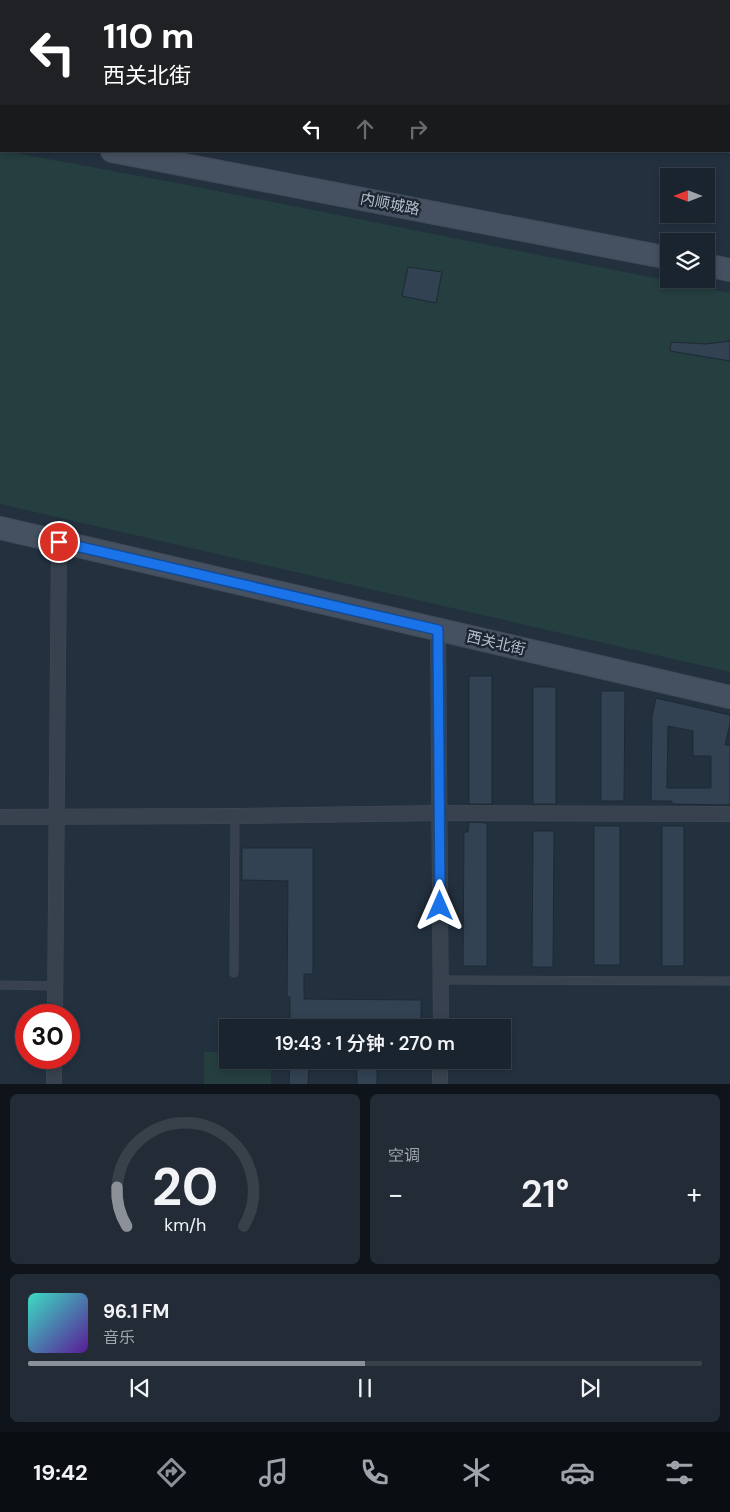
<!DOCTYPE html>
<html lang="zh">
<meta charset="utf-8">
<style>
:root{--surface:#1a242e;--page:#232c36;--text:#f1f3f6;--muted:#9fa4aa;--line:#38414a;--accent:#8c9099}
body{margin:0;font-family:"DM Sans","Noto Sans SC",sans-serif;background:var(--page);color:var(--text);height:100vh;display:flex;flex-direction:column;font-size:19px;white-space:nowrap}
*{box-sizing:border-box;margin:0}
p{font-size:16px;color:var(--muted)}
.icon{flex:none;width:28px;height:28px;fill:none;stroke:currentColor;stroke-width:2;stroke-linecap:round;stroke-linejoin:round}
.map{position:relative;height:1084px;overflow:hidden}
.sheet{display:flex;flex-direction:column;gap:10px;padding:10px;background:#0e1419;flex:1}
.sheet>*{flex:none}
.guide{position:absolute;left:0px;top:0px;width:730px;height:152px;box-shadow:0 2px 8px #0003,0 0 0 1px var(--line);background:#202124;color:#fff;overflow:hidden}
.needle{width:32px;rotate:270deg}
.buttons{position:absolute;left:660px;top:168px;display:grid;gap:10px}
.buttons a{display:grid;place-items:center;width:55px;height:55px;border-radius:0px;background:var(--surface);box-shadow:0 2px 8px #0003,0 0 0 1px var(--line);font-size:25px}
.speed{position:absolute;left:15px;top:1004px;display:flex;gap:10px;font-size:25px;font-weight:700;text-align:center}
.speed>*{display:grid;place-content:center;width:65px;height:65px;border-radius:50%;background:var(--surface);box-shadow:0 2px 8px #0003,0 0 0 1px var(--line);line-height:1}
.speed .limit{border:8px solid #d22;background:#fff;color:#111}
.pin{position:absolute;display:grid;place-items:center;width:42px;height:42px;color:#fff;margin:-21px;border:2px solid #fff;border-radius:50%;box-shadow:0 1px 5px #0007}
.me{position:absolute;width:55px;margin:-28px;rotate:0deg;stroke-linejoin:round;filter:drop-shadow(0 0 4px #0008)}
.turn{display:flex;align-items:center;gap:18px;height:105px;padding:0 20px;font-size:22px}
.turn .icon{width:65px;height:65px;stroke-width:2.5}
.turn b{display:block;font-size:35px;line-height:42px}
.lanes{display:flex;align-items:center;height:48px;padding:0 20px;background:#0003;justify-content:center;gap:25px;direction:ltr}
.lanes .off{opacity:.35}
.big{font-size:38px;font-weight:600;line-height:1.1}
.sheet .card{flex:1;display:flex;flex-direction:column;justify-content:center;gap:8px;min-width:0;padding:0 18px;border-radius:8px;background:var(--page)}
.sheet .dial{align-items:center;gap:0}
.dial svg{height:130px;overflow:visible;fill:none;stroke:var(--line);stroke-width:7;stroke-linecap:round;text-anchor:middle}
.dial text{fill:var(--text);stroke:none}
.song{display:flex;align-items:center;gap:15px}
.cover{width:60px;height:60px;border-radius:8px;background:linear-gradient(135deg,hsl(170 70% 55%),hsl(270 70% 35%))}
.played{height:5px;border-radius:2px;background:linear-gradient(90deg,var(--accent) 50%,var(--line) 50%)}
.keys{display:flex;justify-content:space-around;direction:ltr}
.heat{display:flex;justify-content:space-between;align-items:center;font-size:28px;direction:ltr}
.sheet .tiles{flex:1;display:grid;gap:10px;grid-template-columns:1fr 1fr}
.card:last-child{grid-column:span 2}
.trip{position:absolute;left:219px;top:1019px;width:292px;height:50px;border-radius:0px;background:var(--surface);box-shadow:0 2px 8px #0003,0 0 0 1px var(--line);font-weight:600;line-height:50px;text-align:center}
.tab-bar{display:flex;height:80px;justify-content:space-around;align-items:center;background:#0a0e12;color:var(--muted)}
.tab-bar .icon{width:35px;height:35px}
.tab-bar .active{color:var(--accent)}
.tab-bar b{font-size:22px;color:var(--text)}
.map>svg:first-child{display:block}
</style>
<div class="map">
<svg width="730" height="1085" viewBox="0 0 730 1085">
<rect width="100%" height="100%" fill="#23303e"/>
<g fill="#253e3f">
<path d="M0,150L172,182L730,293V672L0,504Z"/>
<path d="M204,1052H227L228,1060H271V1084H204Z"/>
</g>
<g fill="#324252" stroke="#1e2935" fill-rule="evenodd">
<path d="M408,267L442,272L436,303L402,296Z"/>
<path d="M730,341V361L670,351L671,342L706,344Z"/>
<rect x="469" y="676" width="23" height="128"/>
<rect x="533" y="687" width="23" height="117"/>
<path d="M601,691H625L624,801H601Z"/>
<path d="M656,698L730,715V724L725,745H730V805L672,804V801H651L652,716ZM668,726L693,731V756H711V788H667Z"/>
<path d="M469,822L487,823V966H463L464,832H468Z"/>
<rect x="594" y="826" width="26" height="139"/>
<rect x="662" y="826" width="22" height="140"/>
<path d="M533,831H554L553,967H532Z"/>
<path d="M242,848H313V974H304V999L421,1000V1028H408V1022H378V1028H358V1022H309V1028H290V997H287L288,881L242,880Z"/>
<path d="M290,1060H309L308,1085H289Z"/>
<rect x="357" y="1060" width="20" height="25"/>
</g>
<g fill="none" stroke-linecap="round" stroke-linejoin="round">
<g stroke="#404b57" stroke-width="9">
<g id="lane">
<path d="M0,50L1,51"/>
<path d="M234,973L235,816"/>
<path d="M441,980L730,981"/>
<path d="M0,985L55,986"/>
</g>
</g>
<g stroke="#404b57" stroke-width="16">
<g id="street">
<path d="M438,630L441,1028"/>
<path d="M0,817L235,816L440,813L730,814"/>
<path d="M55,1015L59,542"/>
<path d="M54,1085V1058"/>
<path d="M440,1085V1060"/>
</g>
</g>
<g stroke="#404b57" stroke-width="24">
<g id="secondary">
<path d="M0,130H1"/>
<path d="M112,151L669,258"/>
<path d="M706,265L730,270"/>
<path d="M0,528L730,697"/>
</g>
</g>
<use href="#lane" stroke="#37424e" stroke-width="8"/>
<use href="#street" stroke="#37424e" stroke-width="15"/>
<use href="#secondary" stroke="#455161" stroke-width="22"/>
</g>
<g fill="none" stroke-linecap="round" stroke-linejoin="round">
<g stroke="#114b97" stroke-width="12">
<path id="route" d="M59,542L438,630L440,906"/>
</g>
<use href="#route" stroke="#1a73e8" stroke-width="9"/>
</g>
<g text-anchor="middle" stroke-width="5" stroke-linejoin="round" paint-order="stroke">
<g font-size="15" fill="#b3bdc9" stroke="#1c2733">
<text transform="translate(390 204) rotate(11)" y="5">内顺城路</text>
<text transform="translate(496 643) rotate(13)" y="5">西关北街</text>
</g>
</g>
</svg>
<div class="buttons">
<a><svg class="needle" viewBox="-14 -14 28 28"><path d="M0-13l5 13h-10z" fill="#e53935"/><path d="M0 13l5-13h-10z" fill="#9fa4aa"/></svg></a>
<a><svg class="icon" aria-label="layers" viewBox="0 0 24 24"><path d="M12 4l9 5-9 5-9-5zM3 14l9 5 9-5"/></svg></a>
</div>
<div class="speed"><div class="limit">30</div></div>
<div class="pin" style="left:59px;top:542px;background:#d93025"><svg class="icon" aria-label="arrive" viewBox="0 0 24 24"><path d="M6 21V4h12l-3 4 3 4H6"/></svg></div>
<svg class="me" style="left:440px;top:906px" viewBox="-20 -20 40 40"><path d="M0-17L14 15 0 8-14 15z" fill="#1a73e8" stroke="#fff" stroke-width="4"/></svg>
<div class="trip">19:43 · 1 分钟 · 270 m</div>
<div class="guide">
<div class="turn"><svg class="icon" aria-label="left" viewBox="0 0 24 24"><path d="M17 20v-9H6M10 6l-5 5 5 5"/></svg><div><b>110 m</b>西关北街</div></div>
<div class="lanes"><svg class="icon" aria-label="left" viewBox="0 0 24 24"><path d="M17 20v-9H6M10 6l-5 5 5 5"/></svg><svg class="icon off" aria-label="ahead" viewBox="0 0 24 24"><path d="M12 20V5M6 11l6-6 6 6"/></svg><svg class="icon off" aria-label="right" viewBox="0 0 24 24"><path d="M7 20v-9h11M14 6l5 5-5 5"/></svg></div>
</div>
</div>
<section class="sheet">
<div class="tiles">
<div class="card dial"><svg viewBox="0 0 100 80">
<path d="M14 69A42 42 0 1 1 86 69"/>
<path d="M14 69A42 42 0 0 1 8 45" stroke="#8c9099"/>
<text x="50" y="56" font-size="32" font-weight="700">20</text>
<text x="50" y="72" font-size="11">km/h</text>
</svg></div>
<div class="card"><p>空调</p>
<div class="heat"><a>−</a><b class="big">21°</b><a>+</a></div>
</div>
<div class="card">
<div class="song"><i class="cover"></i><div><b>96.1 FM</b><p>音乐</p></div></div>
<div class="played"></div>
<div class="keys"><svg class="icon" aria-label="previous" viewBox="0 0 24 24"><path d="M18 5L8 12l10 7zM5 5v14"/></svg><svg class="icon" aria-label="pause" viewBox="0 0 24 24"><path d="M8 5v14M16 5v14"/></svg><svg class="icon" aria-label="next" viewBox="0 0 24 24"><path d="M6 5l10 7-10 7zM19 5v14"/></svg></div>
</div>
</div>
</section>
<nav class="tab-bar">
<b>19:42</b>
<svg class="icon active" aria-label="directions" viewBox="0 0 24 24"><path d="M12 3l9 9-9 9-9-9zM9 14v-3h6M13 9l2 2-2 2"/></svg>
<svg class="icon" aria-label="music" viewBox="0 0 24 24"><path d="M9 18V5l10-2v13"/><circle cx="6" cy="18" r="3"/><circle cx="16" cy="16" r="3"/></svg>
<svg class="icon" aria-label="phone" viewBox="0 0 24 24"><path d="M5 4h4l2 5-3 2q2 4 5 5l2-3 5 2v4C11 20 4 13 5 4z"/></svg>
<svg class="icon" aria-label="climate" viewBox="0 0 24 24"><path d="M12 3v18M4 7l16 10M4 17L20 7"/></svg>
<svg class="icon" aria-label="car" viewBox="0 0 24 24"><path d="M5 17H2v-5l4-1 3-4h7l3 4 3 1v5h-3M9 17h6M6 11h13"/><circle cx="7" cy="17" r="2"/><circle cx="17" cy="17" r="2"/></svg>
<svg class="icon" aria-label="filters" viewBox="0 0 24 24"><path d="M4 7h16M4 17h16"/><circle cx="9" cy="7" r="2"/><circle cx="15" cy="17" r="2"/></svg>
</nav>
